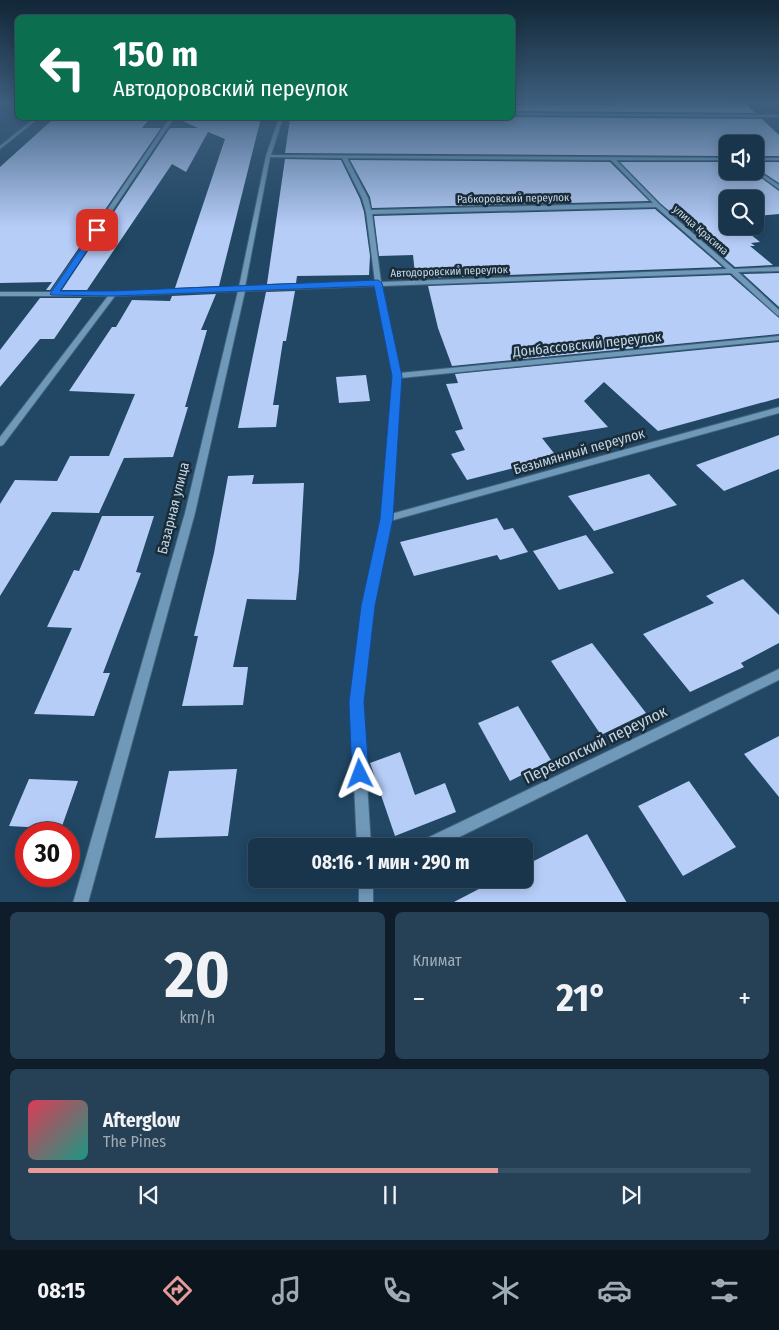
<!DOCTYPE html>
<html lang="ru">
<meta charset="utf-8">
<style>
:root{--surface:#19354b;--page:#264055;--text:#f1f3f6;--muted:#9fabb5;--line:#375063;--accent:#e69b98}
body{margin:0;font-family:"Fira Sans Condensed",sans-serif;background:var(--page);color:var(--text);height:100vh;display:flex;flex-direction:column;font-size:19px;white-space:nowrap}
*{box-sizing:border-box;margin:0}
p{font-size:16px;color:var(--muted)}
.icon{flex:none;width:28px;height:28px;fill:none;stroke:currentColor;stroke-width:2;stroke-linecap:round;stroke-linejoin:round}
.map{position:relative;height:902px;overflow:hidden}
.drawer{display:flex;flex-direction:column;gap:10px;padding:10px;background:#0e1d29;flex:1}
.drawer>*{flex:none}
.guide{position:absolute;left:15px;top:15px;width:500px;height:105px;border-radius:8px;box-shadow:0 2px 12px #0003,0 0 0 1px var(--line);background:#0b6e4f;color:#fff;overflow:hidden}
.tools{position:absolute;left:719px;top:135px;display:grid;gap:10px}
.tools a{display:grid;place-items:center;width:45px;height:45px;border-radius:8px;background:var(--surface);box-shadow:0 2px 12px #0003,0 0 0 1px var(--line);font-size:25px}
.speed{position:absolute;left:15px;top:822px;display:flex;gap:10px;font-size:25px;font-weight:700;text-align:center}
.speed>*{display:grid;place-content:center;width:65px;height:65px;border-radius:50%;background:var(--surface);box-shadow:0 2px 12px #0003,0 0 0 1px var(--line);line-height:1}
.speed .limit{border:8px solid #d22;background:#fff;color:#111}
.pin{position:absolute;display:grid;place-items:center;width:42px;height:42px;color:#fff;margin:-21px;border-radius:10px;box-shadow:0 2px 8px #0006}
.me{position:absolute;width:55px;margin:-28px;rotate:357deg;stroke-linejoin:round;filter:drop-shadow(0 0 4px #0008)}
.turn{display:flex;align-items:center;gap:18px;height:105px;padding:0 15px;font-size:22px}
.turn .icon{width:65px;height:65px;stroke-width:2.5}
.turn b{display:block;font-size:35px;line-height:42px}
.big{font-size:38px;font-weight:700;line-height:1.1}
.drawer .widget{flex:1;display:flex;flex-direction:column;justify-content:center;gap:8px;min-width:0;padding:0 18px;border-radius:8px;background:var(--page)}
.drawer .dial{align-items:center;gap:0}
.dial b{font-size:65px;line-height:1}
.song{display:flex;align-items:center;gap:15px}
.cover{width:60px;height:60px;border-radius:8px;background:linear-gradient(135deg,hsl(350 70% 55%),hsl(170 70% 35%))}
.played{height:5px;border-radius:2px;background:linear-gradient(90deg,var(--accent) 65%,var(--line) 65%)}
.keys{display:flex;justify-content:space-around;direction:ltr}
.heat{display:flex;justify-content:space-between;align-items:center;font-size:28px;direction:ltr}
.drawer .tiles{flex:1;display:grid;gap:10px;grid-template-columns:1fr 1fr}
.widget:last-child{grid-column:span 2}
.trip{position:absolute;left:248px;top:838px;width:285px;height:50px;border-radius:8px;background:var(--surface);box-shadow:0 2px 12px #0003,0 0 0 1px var(--line);font-weight:700;line-height:50px;text-align:center}
.tabs{display:flex;height:80px;justify-content:space-around;align-items:center;background:#0a151e;color:var(--muted)}
.tabs .icon{width:35px;height:35px}
.tabs .on{color:var(--accent)}
.tabs b{font-size:22px;color:var(--text)}
.map>svg:first-child{display:block}
</style>
<div class="map">
<svg width="779" height="903" viewBox="0 0 779 903">
<rect width="100%" height="100%" fill="#214764"/>
<g fill="#b6cdf8">
<path d="M633,102H730L732,104H746L755,113L512,111V105H614L612,103Z"/>
<path d="M512,117L762,119L779,135V156H755V144H728V156L285,153L290,119H512Z"/>
<path d="M176,118H261L219,286L175,288L225,139L208,132L186,172L172,164L87,290H62L170,128H198Z"/>
<path d="M51,121H148L142,128H161L50,290H46L52,282L0,283V167Z"/>
<path d="M285,159L341,160L360,199L364,212L370,256L369,275L297,276L296,283L267,284Z"/>
<path d="M350,160L610,162L649,201L372,208L370,197Z"/>
<path d="M620,162H728V171H752L779,191V214L755,216V199H728V226H747L756,233L750,234L760,242L751,243L755,246H750L773,265L735,267L660,203Z"/>
<path d="M755,162H779V183L755,167Z"/>
<path d="M655,209L722,267L426,278L425,274H415L413,255L379,256L374,216Z"/>
<path d="M779,273V307L743,274Z"/>
<path d="M730,275L779,318V334L452,366L438,328L428,286Z"/>
<path d="M295,291L286,341H283L273,405H279L276,427L238,428L266,292Z"/>
<path d="M216,294L201,330H207L185,407H188L173,457L124,458L99,513L52,512L0,596V504L15,480L57,481L70,456H109L135,394L69,391L112,327H116L132,300L170,301L172,296Z"/>
<path d="M40,298H82L54,339H40L0,387V350Z"/>
<path d="M779,342V398L658,431L604,382L584,401L608,427L542,438L557,457L467,480L451,454L465,450L455,431L463,429L446,384L458,383L455,374Z"/>
<path d="M366,375L370,401L339,403L336,377Z"/>
<path d="M779,435V469L724,491L696,465Z"/>
<path d="M649,474L677,505L594,531L568,496Z"/>
<path d="M254,475L252,484L304,483L299,571L296,600L247,599L233,667H248L243,705L182,706L198,636H194L214,553L228,476Z"/>
<path d="M102,516H154L136,572L141,573L103,673H110L94,716L34,714L72,628L47,627L74,570L79,571Z"/>
<path d="M497,518L504,530L513,528L528,552L500,560L497,555L414,576L400,542Z"/>
<path d="M586,535L614,573L559,590L533,551Z"/>
<path d="M743,579L779,615V643L741,663L744,667L690,692L643,634L714,603L706,596Z"/>
<path d="M592,643L646,713L601,735L551,661Z"/>
<path d="M518,706L551,760L510,781L478,723Z"/>
<path d="M779,736V797L744,754Z"/>
<path d="M400,752L415,795L445,783L456,812L395,836L370,763Z"/>
<path d="M237,769L228,836L155,838L169,771Z"/>
<path d="M29,779L78,781L61,829L9,826Z"/>
<path d="M689,781L736,847L683,876L638,806Z"/>
<path d="M587,834L627,903H452L498,879H524V866Z"/>
</g>
<g fill="none" stroke-linecap="round" stroke-linejoin="round">
<g stroke="#40637b" stroke-width="2">
<g id="minor">
<path d="M512,113L779,115V117L512,115Z"/>
<path d="M35,118H39L0,149V146Z"/>
<path d="M170,118H174L58,292H113L239,287L266,156L279,118H283L271,155L728,158V160H616L659,204L734,269L779,267V271L738,272L779,310V316L777,315L731,273L382,286L400,373L779,336V340L401,378L391,514L779,407V413L390,521L373,606L362,702L371,846H357L350,702L363,606L381,519L393,376L375,286L245,291L195,513L88,903H73L185,513L238,291L115,296L3,445L0,446V437L108,296H0V292H51ZM270,157L342,158L362,198L366,212L375,282L245,287ZM347,158L611,160L653,203L371,210L368,198ZM656,207L727,269L381,282L372,214Z"/>
<rect x="755" y="158" width="24" height="2"/>
<path d="M755,169L779,185V189L754,171H755Z"/>
<path d="M779,669V680L441,846H419L421,841Z"/>
<rect x="359" y="879" width="14" height="24"/>
</g>
</g>
<use href="#minor" fill="#6f98b9" fill-rule="evenodd"/>
</g>
<linearGradient id="sky" x2="0" y2="1"><stop stop-color="#122737"/><stop offset="0.45" stop-color="#3d5e7d"/><stop offset="1" stop-color="#3d5e7d" stop-opacity="0"/></linearGradient>
<rect width="779" height="228" fill="url(#sky)"/>
<path fill="#1a73e8" stroke="#114b97" d="M97,227L101,230L60,291H114L378,280L382,283L402,376L393,519L375,606L364,702L369,774L366,780L360,782L354,780L352,774L349,702L361,606L380,519L392,376L374,286L114,296L51,295L50,294L95,228Z"/>
<g text-anchor="middle" stroke-width="5" stroke-linejoin="round" paint-order="stroke">
<g font-size="11" fill="#c1d6e7" stroke="#1b2c39">
<text transform="translate(513 198) rotate(-1)" y="4">Рабкоровский переулок</text>
<text transform="translate(701 230) rotate(41)" y="4">улица Красина</text>
<text transform="translate(449 271) rotate(-2)" y="4">Автодоровский переулок</text>
</g>
<g font-size="14" fill="#c1d6e7" stroke="#1b2c39">
<text transform="translate(587 344) rotate(-6)" y="5">Донбассовский переулок</text>
<text transform="translate(579 451) rotate(-16)" y="5">Безымянный переулок</text>
<text transform="translate(173 508) rotate(-76)" y="5">Базарная улица</text>
</g>
<g font-size="16" fill="#c1d6e7" stroke="#1b2c39">
<text transform="translate(595 744) rotate(-26)" y="6">Перекопский переулок</text>
</g>
</g>
</svg>
<div class="tools">
<a><svg class="icon" aria-label="sound" viewBox="0 0 24 24"><path d="M4 9h4l5-4v14l-5-4H4zM17 9q2 3 0 6"/></svg></a>
<a><svg class="icon" aria-label="search" viewBox="0 0 24 24"><circle cx="10" cy="10" r="6"/><path d="M15 15l6 6"/></svg></a>
</div>
<div class="speed"><div class="limit">30</div></div>
<div class="pin" style="left:97px;top:230px;background:#d93025"><svg class="icon" aria-label="arrive" viewBox="0 0 24 24"><path d="M6 21V4h12l-3 4 3 4H6"/></svg></div>
<svg class="me" style="left:360px;top:774px" viewBox="-20 -20 40 40"><path d="M0-17L14 15 0 8-14 15z" fill="#1a73e8" stroke="#fff" stroke-width="4"/></svg>
<div class="trip">08:16 · 1 мин · 290 m</div>
<div class="guide">
<div class="turn"><svg class="icon" aria-label="left" viewBox="0 0 24 24"><path d="M17 20v-9H6M10 6l-5 5 5 5"/></svg><div><b>150 m</b>Автодоровский переулок</div></div>
</div>
</div>
<section class="drawer">
<div class="tiles">
<div class="widget dial"><b>20</b><p>km/h</p></div>
<div class="widget"><p>Климат</p>
<div class="heat"><a>−</a><b class="big">21°</b><a>+</a></div>
</div>
<div class="widget">
<div class="song"><i class="cover"></i><div><b>Afterglow</b><p>The Pines</p></div></div>
<div class="played"></div>
<div class="keys"><svg class="icon" aria-label="previous" viewBox="0 0 24 24"><path d="M18 5L8 12l10 7zM5 5v14"/></svg><svg class="icon" aria-label="pause" viewBox="0 0 24 24"><path d="M8 5v14M16 5v14"/></svg><svg class="icon" aria-label="next" viewBox="0 0 24 24"><path d="M6 5l10 7-10 7zM19 5v14"/></svg></div>
</div>
</div>
</section>
<nav class="tabs">
<b>08:15</b>
<svg class="icon on" aria-label="directions" viewBox="0 0 24 24"><path d="M12 3l9 9-9 9-9-9zM9 14v-3h6M13 9l2 2-2 2"/></svg>
<svg class="icon" aria-label="music" viewBox="0 0 24 24"><path d="M9 18V5l10-2v13"/><circle cx="6" cy="18" r="3"/><circle cx="16" cy="16" r="3"/></svg>
<svg class="icon" aria-label="phone" viewBox="0 0 24 24"><path d="M5 4h4l2 5-3 2q2 4 5 5l2-3 5 2v4C11 20 4 13 5 4z"/></svg>
<svg class="icon" aria-label="climate" viewBox="0 0 24 24"><path d="M12 3v18M4 7l16 10M4 17L20 7"/></svg>
<svg class="icon" aria-label="car" viewBox="0 0 24 24"><path d="M5 17H2v-5l4-1 3-4h7l3 4 3 1v5h-3M9 17h6M6 11h13"/><circle cx="7" cy="17" r="2"/><circle cx="17" cy="17" r="2"/></svg>
<svg class="icon" aria-label="filters" viewBox="0 0 24 24"><path d="M4 7h16M4 17h16"/><circle cx="9" cy="7" r="2"/><circle cx="15" cy="17" r="2"/></svg>
</nav>
